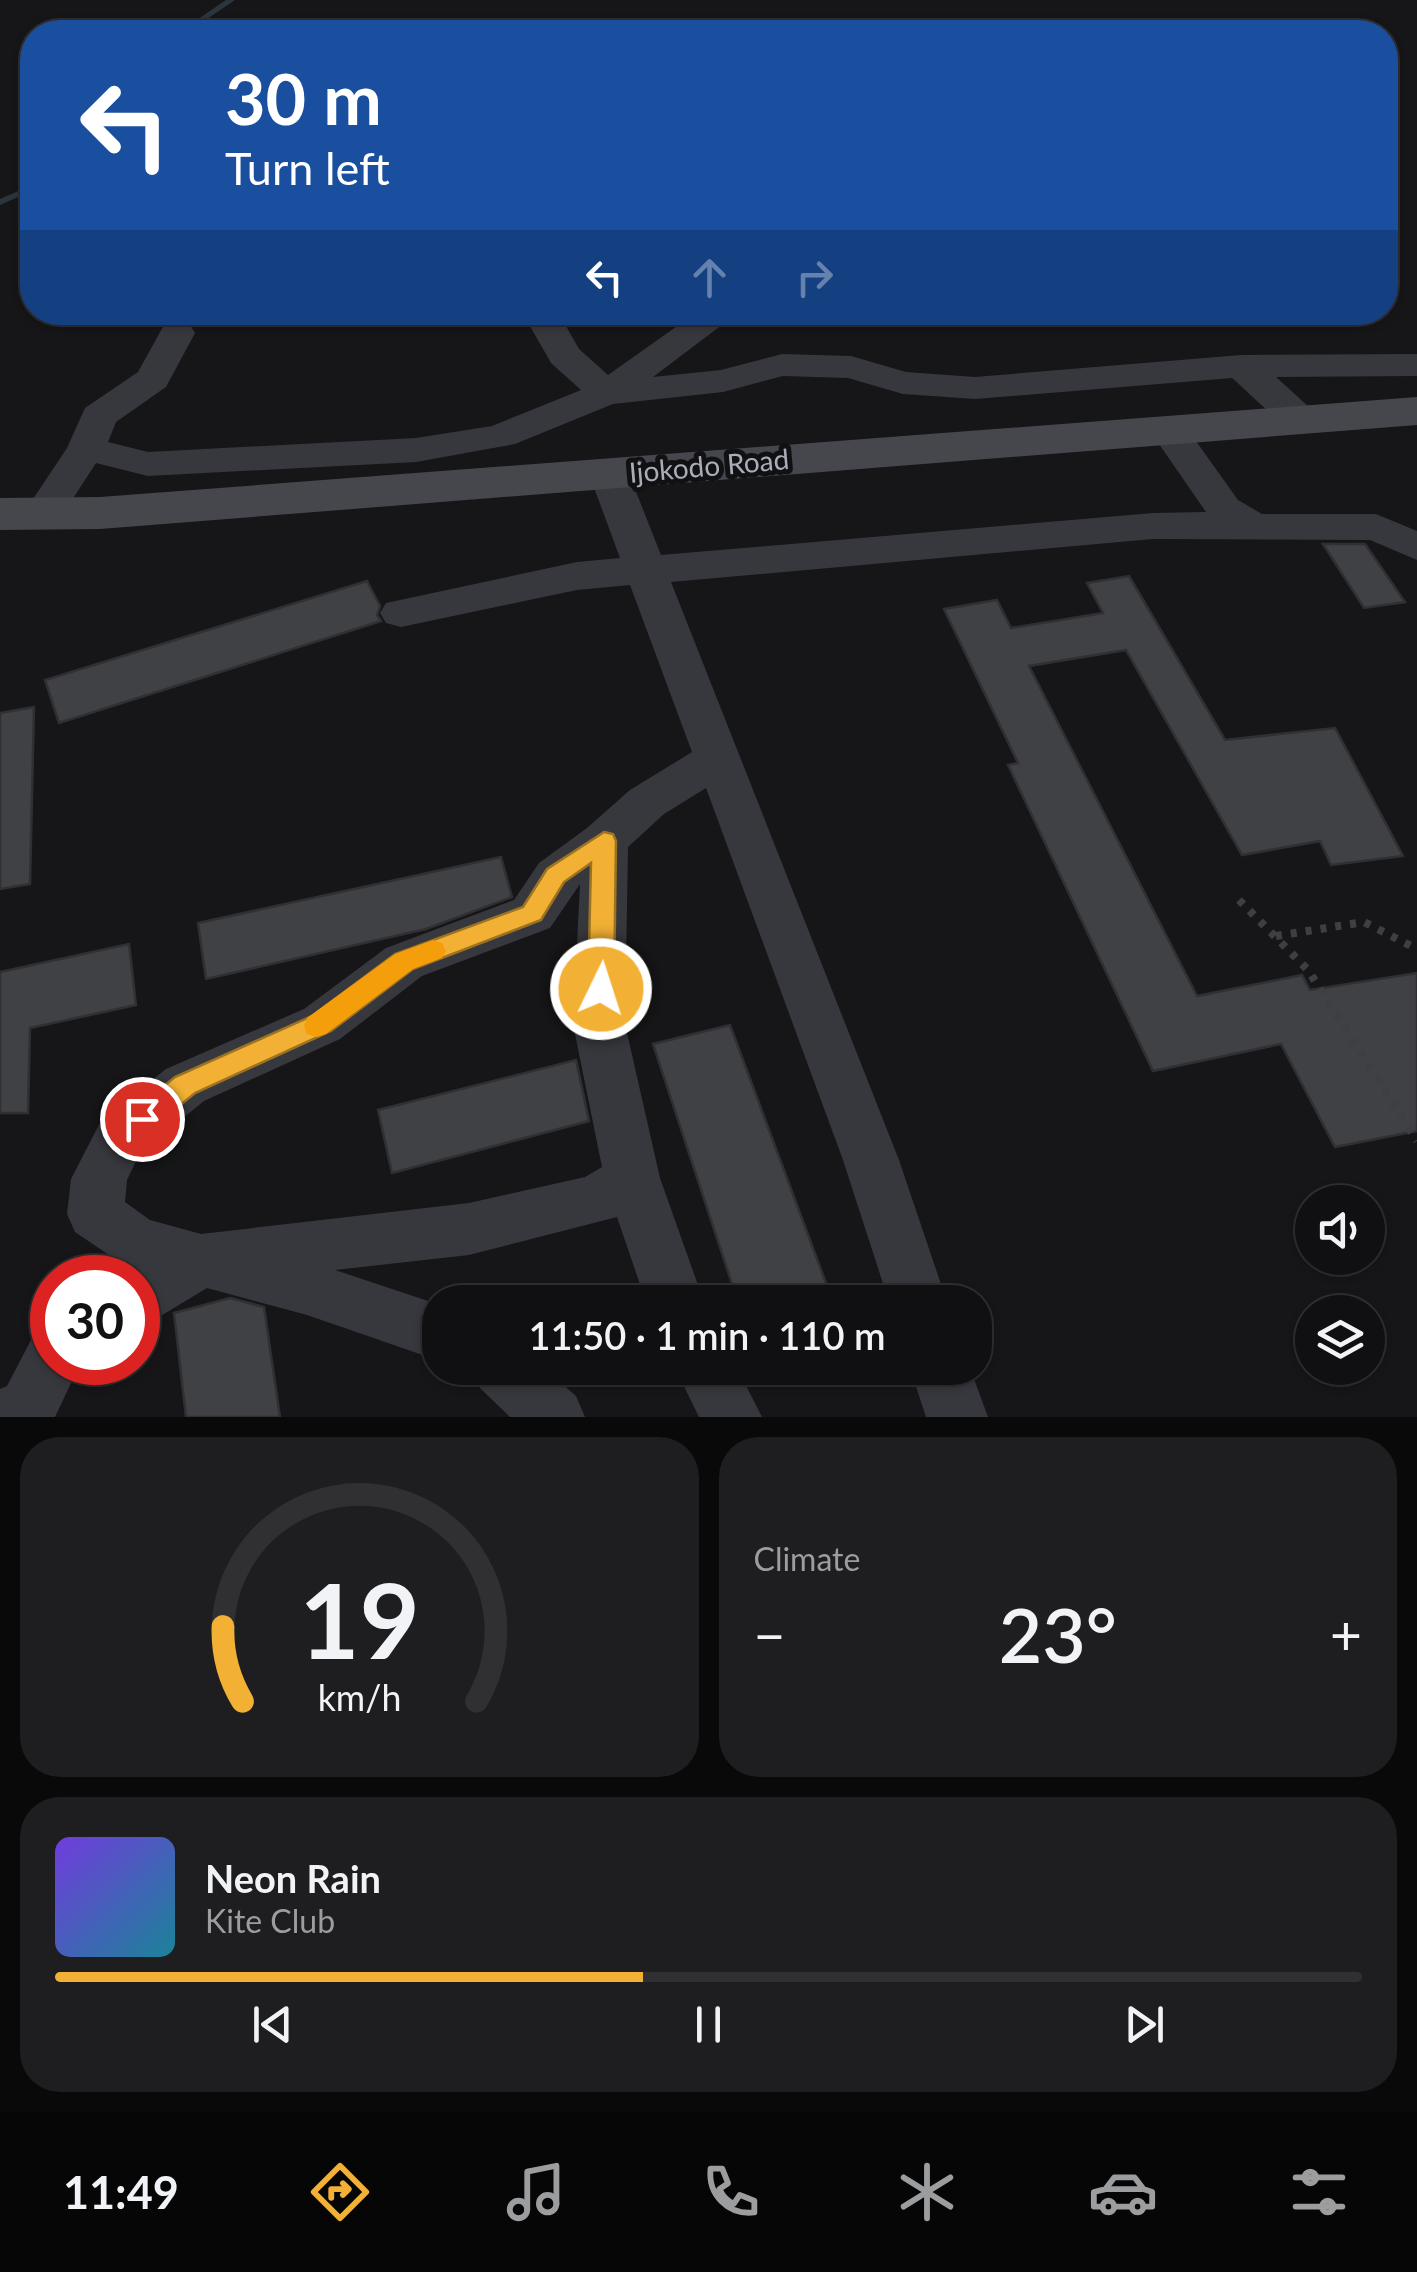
<!DOCTYPE html>
<meta charset="utf-8">
<style>
:root{--surface:#101012;--page:#1e1e20;--text:#f1f3f6;--muted:#9c9d9f;--line:#303032;--accent:#f2b134}
body{margin:0;font-family:Lato,sans-serif;background:var(--page);color:var(--text);height:100vh;display:flex;flex-direction:column;font-size:38px;white-space:nowrap}
*{box-sizing:border-box;margin:0}
p{font-size:32px;color:var(--muted)}
.icon{flex:none;width:55px;height:55px;fill:none;stroke:currentColor;stroke-width:2;stroke-linecap:round;stroke-linejoin:round}
.map{position:relative;height:1417px;overflow:hidden}
.panel{display:flex;flex-direction:column;gap:20px;padding:20px;background:#09090a;flex:1}
.panel>*{flex:none}
.guide{position:absolute;left:20px;top:20px;width:1378px;height:305px;border-radius:40px;box-shadow:0 2px 8px #0004,0 0 0 2px var(--line);background:#1a4fa0;color:#fff;overflow:hidden}
.tools{position:absolute;left:1295px;top:1185px;display:grid;gap:20px}
.tools a{display:grid;place-items:center;width:90px;height:90px;border-radius:50%;background:var(--surface);box-shadow:0 2px 8px #0004,0 0 0 2px var(--line);font-size:50px}
.speed{position:absolute;left:30px;top:1255px;display:flex;gap:20px;font-size:50px;font-weight:700;text-align:center}
.speed>*{display:grid;place-content:center;width:130px;height:130px;border-radius:50%;background:var(--surface);box-shadow:0 2px 8px #0004,0 0 0 2px var(--line);line-height:1}
.speed .limit{border:15px solid #d22;background:#fff;color:#111}
.pin{position:absolute;display:grid;place-items:center;width:85px;height:85px;color:#fff;margin:-42px;border:5px solid #fff;border-radius:50%;box-shadow:0 2px 10px #0007}
.me{position:absolute;width:110px;margin:-55px;rotate:4deg;stroke-linejoin:round;filter:drop-shadow(0 0 8px #0008)}
.turn{display:flex;align-items:center;gap:35px;height:210px;padding:0 40px;font-size:45px}
.turn .icon{width:130px;height:130px;stroke-width:2.5}
.turn b{display:block;font-size:70px;line-height:85px}
.lanes{display:flex;align-items:center;height:95px;padding:0 40px;background:#0003;justify-content:center;gap:50px;direction:ltr}
.lanes .off{opacity:.35}
.big{font-size:75px;font-weight:600;line-height:1.1}
.panel .tile{flex:1;display:flex;flex-direction:column;justify-content:center;gap:15px;min-width:0;padding:0 35px;border-radius:40px;background:var(--page)}
.panel .dial{align-items:center;gap:0}
.dial svg{height:260px;overflow:visible;fill:none;stroke:var(--line);stroke-width:7;stroke-linecap:round;text-anchor:middle}
.dial text{fill:var(--text);stroke:none}
.song{display:flex;align-items:center;gap:30px}
.cover{width:120px;height:120px;border-radius:15px;background:linear-gradient(135deg,hsl(260 70% 55%),hsl(190 70% 35%))}
.played{height:10px;border-radius:5px;background:linear-gradient(90deg,var(--accent) 45%,var(--line) 45%)}
.keys{display:flex;justify-content:space-around;direction:ltr}
.heat{display:flex;justify-content:space-between;align-items:center;font-size:55px;direction:ltr}
.panel .tiles{flex:1;display:grid;gap:20px;grid-template-columns:1fr 1fr}
.tile:last-child{grid-column:span 2}
.trip{position:absolute;left:422px;top:1285px;width:570px;height:100px;border-radius:40px;background:var(--surface);box-shadow:0 2px 8px #0004,0 0 0 2px var(--line);font-weight:600;line-height:100px;text-align:center}
.tabs{display:flex;height:160px;justify-content:space-around;align-items:center;background:#060607;color:var(--muted)}
.tabs .icon{width:70px;height:70px}
.tabs .selected{color:var(--accent)}
.tabs b{font-size:45px;color:var(--text)}
.map>svg:first-child{display:block}
</style>
<div class="map">
<svg width="1417" height="1417" viewBox="0 0 1417 1417">
<rect width="100%" height="100%" fill="#161618"/>
<g fill="none" stroke-linecap="round" stroke-linejoin="round">
<g fill="#2c353c" fill-rule="evenodd">
<path d="M226,0H235L188,32H179Z"/>
<path d="M32,185V191L0,205V199Z"/>
</g>
</g>
<g fill="#404145" stroke="#303034" stroke-width="2.5">
<path d="M1323,544H1365L1405,602L1364,608Z"/>
<path d="M1129,576L1225,740L1335,728L1403,856L1331,865L1320,841L1242,855L1126,650L1029,666L1197,996L1302,975L1310,990L1417,973V1131L1335,1147L1281,1044L1153,1071L1008,765L1018,763L944,609L997,600L1011,628L1103,613L1087,583Z"/>
<path d="M367,581L380,606L377,615L381,621L59,723L45,680Z"/>
<path d="M34,707L30,884L0,889V713Z"/>
<path d="M501,857L512,897L426,929L206,979L198,923Z"/>
<path d="M129,944L136,1005L30,1028L28,1113H0V972Z"/>
<path d="M730,1025L833,1302H738L653,1044Z"/>
<path d="M576,1060L589,1121L392,1173L378,1110Z"/>
<path d="M230,1298L264,1307L280,1417H186L174,1313Z"/>
</g>
<g fill="none" stroke-linecap="round" stroke-linejoin="round">
<g stroke="#3d3f44" stroke-width="8" stroke-dasharray="6 9" stroke-linecap="butt">
<path d="M1239,900L1308,970L1417,1141"/>
<path d="M1276,936L1364,922L1417,949"/>
</g>
<g fill="#37383d" fill-rule="evenodd">
<path d="M530,312H558L579,349L608,375L697,312H739L653,377L721,370L782,354L851,356L906,372L975,377L1241,355L1417,354V376L1276,377L1321,418L1316,426C1283,434 1256,398 1232,378L975,399L903,394L848,378L783,376L723,392L613,404L515,444L416,462L148,476L96,463L57,523L43,527L29,523L23,514L67,448L85,408L138,372L164,325L177,322L190,325L195,333L166,387L116,422L108,442L148,452L416,438L492,426L581,390L551,363L526,319Z"/>
<path d="M1169,419L1183,423L1238,500L1262,514H1376L1417,531V560L1370,540L1153,539L671,582L899,1160L947,1302H889L843,1160L706,788L664,814L628,847L625,1024L660,1178L704,1302H646L617,1217L469,1255L335,1270L440,1305V1361L307,1315L207,1288L159,1317L138,1325V1278H120L137,1267L115,1259L75,1232L67,1214L71,1179L102,1119L166,1069L304,1009L386,948L514,900L539,863L587,828L630,790L692,752L630,585L577,590L401,627L386,623L380,613L386,603L577,562L620,558L589,474L595,465L609,462L623,465L629,474L661,555L1153,513L1206,512L1150,431L1155,423ZM580,884L573,1024L602,1167L585,1177L469,1203L201,1234L150,1220L125,1202L127,1180L140,1153L204,1101L340,1039L422,976L550,928Z"/>
<path d="M52,1332V1362H81L55,1417H0V1389L7,1386L31,1340Z"/>
<path d="M471,1368H544L576,1396L585,1417H510L480,1388Z"/>
<path d="M675,1368H737L762,1417H699Z"/>
<path d="M910,1368H970L988,1417H926Z"/>
</g>
<path fill="#45474d" fill-rule="evenodd" d="M1417,397V425L100,529L0,530V498L100,497Z"/>
</g>
<path fill="#f2b134" stroke="#9d7322" stroke-width="2.5" d="M604,832L613,834L616,841L614,989L610,997L601,1000L592,997L588,989L591,863L564,882L541,920L413,969L331,1031L195,1093L152,1128L142,1131L133,1128L129,1119L133,1111L175,1077L312,1016L395,954L523,907L547,869Z"/>
<path fill="#f59e0b" d="M433,940L442,943L446,951L442,958L413,969L326,1034L317,1037L307,1034L304,1026L307,1018L395,954Z"/>
<g text-anchor="middle" stroke-width="10" stroke-linejoin="round" paint-order="stroke">
<g font-size="28" fill="#a8adb8" stroke="#111113">
<text transform="translate(709 466) rotate(-5)" y="10">Ijokodo Road</text>
</g>
</g>
</svg>
<div class="tools">
<a><svg class="icon" aria-label="sound" viewBox="0 0 24 24"><path d="M4 9h4l5-4v14l-5-4H4zM17 9q2 3 0 6"/></svg></a>
<a><svg class="icon" aria-label="layers" viewBox="0 0 24 24"><path d="M12 4l9 5-9 5-9-5zM3 14l9 5 9-5"/></svg></a>
</div>
<div class="speed"><div class="limit">30</div></div>
<div class="pin" style="left:142px;top:1119px;background:#d93025"><svg class="icon" aria-label="arrive" viewBox="0 0 24 24"><path d="M6 21V4h12l-3 4 3 4H6"/></svg></div>
<svg class="me" style="left:601px;top:989px" viewBox="-20 -20 40 40"><circle r="17" fill="#f2b134" stroke="#fff" stroke-width="3"/><path d="M0-11L8 9 0 5-8 9z" fill="#fff"/></svg>
<div class="trip">11:50 · 1 min · 110 m</div>
<div class="guide">
<div class="turn"><svg class="icon" aria-label="left" viewBox="0 0 24 24"><path d="M17 20v-9H6M10 6l-5 5 5 5"/></svg><div><b>30 m</b>Turn left</div></div>
<div class="lanes"><svg class="icon" aria-label="left" viewBox="0 0 24 24"><path d="M17 20v-9H6M10 6l-5 5 5 5"/></svg><svg class="icon off" aria-label="ahead" viewBox="0 0 24 24"><path d="M12 20V5M6 11l6-6 6 6"/></svg><svg class="icon off" aria-label="right" viewBox="0 0 24 24"><path d="M7 20v-9h11M14 6l5 5-5 5"/></svg></div>
</div>
</div>
<section class="panel">
<div class="tiles">
<div class="tile dial"><svg viewBox="0 0 100 80">
<path d="M14 69A42 42 0 1 1 86 69"/>
<path d="M14 69A42 42 0 0 1 8 46" stroke="#f2b134"/>
<text x="50" y="56" font-size="32" font-weight="700">19</text>
<text x="50" y="72" font-size="11">km/h</text>
</svg></div>
<div class="tile"><p>Climate</p>
<div class="heat"><a>−</a><b class="big">23°</b><a>+</a></div>
</div>
<div class="tile">
<div class="song"><i class="cover"></i><div><b>Neon Rain</b><p>Kite Club</p></div></div>
<div class="played"></div>
<div class="keys"><svg class="icon" aria-label="previous" viewBox="0 0 24 24"><path d="M18 5L8 12l10 7zM5 5v14"/></svg><svg class="icon" aria-label="pause" viewBox="0 0 24 24"><path d="M8 5v14M16 5v14"/></svg><svg class="icon" aria-label="next" viewBox="0 0 24 24"><path d="M6 5l10 7-10 7zM19 5v14"/></svg></div>
</div>
</div>
</section>
<nav class="tabs">
<b>11:49</b>
<svg class="icon selected" aria-label="directions" viewBox="0 0 24 24"><path d="M12 3l9 9-9 9-9-9zM9 14v-3h6M13 9l2 2-2 2"/></svg>
<svg class="icon" aria-label="music" viewBox="0 0 24 24"><path d="M9 18V5l10-2v13"/><circle cx="6" cy="18" r="3"/><circle cx="16" cy="16" r="3"/></svg>
<svg class="icon" aria-label="phone" viewBox="0 0 24 24"><path d="M5 4h4l2 5-3 2q2 4 5 5l2-3 5 2v4C11 20 4 13 5 4z"/></svg>
<svg class="icon" aria-label="climate" viewBox="0 0 24 24"><path d="M12 3v18M4 7l16 10M4 17L20 7"/></svg>
<svg class="icon" aria-label="car" viewBox="0 0 24 24"><path d="M5 17H2v-5l4-1 3-4h7l3 4 3 1v5h-3M9 17h6M6 11h13"/><circle cx="7" cy="17" r="2"/><circle cx="17" cy="17" r="2"/></svg>
<svg class="icon" aria-label="filters" viewBox="0 0 24 24"><path d="M4 7h16M4 17h16"/><circle cx="9" cy="7" r="2"/><circle cx="15" cy="17" r="2"/></svg>
</nav>
